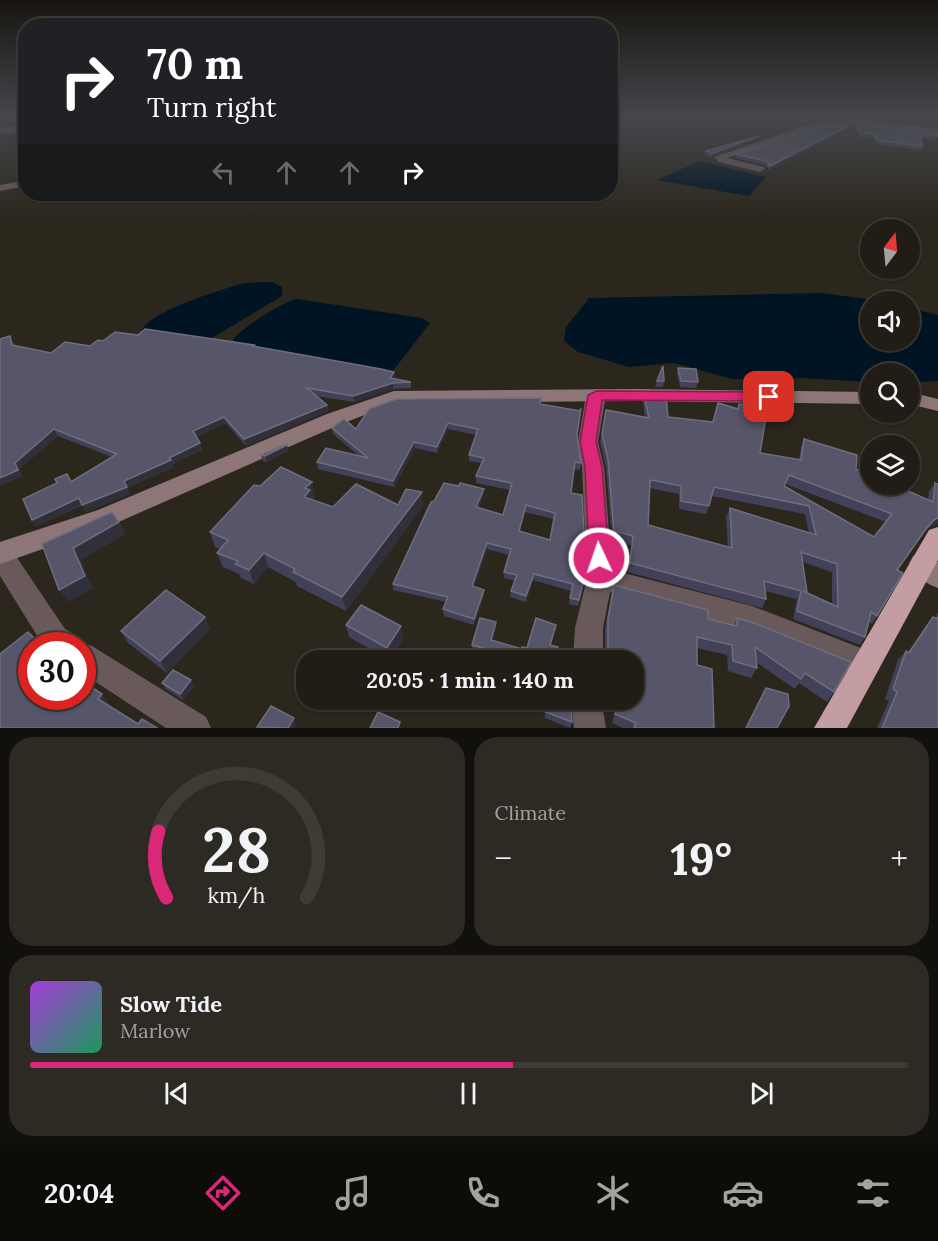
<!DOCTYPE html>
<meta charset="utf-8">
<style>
:root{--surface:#211d16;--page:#2d2a23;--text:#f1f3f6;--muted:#a2a2a1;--line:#3e3b35;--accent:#db2777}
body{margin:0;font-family:Lora,serif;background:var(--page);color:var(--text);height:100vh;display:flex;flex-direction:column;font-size:22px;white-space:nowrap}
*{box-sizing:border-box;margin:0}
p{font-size:20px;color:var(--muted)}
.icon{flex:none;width:33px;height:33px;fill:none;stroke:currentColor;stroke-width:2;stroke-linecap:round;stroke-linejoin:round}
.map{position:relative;height:728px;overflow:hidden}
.drawer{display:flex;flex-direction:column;gap:9px;padding:9px;background:#12100c;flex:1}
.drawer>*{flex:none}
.banner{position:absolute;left:18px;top:18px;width:600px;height:183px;border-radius:24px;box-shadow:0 2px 4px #0004,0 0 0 2px var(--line);background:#202124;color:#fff;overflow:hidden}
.needle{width:39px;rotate:16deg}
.fabs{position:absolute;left:860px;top:219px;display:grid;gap:12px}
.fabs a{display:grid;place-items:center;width:60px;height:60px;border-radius:50%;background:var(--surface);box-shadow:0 2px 4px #0004,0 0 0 2px var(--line);font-size:30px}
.speed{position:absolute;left:18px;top:632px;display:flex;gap:12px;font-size:30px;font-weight:700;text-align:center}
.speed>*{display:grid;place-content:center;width:78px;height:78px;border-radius:50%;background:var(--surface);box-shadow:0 2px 4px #0004,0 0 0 2px var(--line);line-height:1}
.speed .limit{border:9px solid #d22;background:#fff;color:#111}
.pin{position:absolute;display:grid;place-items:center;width:51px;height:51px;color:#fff;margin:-26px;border-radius:12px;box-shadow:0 3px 9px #0006}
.me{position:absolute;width:66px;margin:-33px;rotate:357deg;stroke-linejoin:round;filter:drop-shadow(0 0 4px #0008)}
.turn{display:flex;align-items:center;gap:21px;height:126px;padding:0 30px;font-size:27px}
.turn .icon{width:78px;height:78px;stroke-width:2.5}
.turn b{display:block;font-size:42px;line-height:51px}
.lanes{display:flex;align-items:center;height:57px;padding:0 30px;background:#0003;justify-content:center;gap:30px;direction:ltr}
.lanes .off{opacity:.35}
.big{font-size:45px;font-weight:800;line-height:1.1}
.drawer .tile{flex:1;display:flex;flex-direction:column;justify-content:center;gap:9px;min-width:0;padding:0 21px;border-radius:24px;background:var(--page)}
.drawer .dial{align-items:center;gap:0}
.dial svg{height:156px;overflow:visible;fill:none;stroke:var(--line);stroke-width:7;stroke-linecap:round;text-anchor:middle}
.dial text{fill:var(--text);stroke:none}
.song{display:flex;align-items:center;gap:18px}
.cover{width:72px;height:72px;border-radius:9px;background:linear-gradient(135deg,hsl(280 70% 55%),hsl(150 70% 35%))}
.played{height:6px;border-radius:3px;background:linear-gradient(90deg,var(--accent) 55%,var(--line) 55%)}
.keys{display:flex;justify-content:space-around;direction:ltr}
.heat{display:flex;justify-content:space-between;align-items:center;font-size:33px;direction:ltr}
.drawer .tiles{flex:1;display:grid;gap:9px;grid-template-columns:1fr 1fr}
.tile:last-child{grid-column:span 2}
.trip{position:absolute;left:296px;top:650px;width:348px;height:60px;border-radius:24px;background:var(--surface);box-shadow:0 2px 4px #0004,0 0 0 2px var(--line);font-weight:800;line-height:60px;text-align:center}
.tabs{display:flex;height:96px;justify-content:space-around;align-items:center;background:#0d0c09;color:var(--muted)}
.tabs .icon{width:42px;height:42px}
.tabs .active{color:var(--accent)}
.tabs b{font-size:27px;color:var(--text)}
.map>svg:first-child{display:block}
</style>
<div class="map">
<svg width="938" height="728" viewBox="0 0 938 728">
<rect width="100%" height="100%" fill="#2c271d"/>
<g fill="#001424">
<path d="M700,161L766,177L749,196L656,180Z"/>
<path d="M260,282H273L282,287V296L212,338L202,342L141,331C151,311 215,292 237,285C244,282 253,283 260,282Z"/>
<path d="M821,293L884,301L870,302V340H909V308L938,315V381L909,383V374H870V382L800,378L732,379L674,363L629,367L578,352L564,341L566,327L589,298Z"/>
<path d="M297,299L422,318L430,323L393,371L386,373L232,343C233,332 284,301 297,299Z"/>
</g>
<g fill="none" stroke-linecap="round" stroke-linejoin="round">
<g fill="#69595b" fill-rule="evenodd">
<path d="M839,117L938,129V135L853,124L849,127L817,128L727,158L764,167L765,169L760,172L719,162L714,157L813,123L836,122V118Z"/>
<path d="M26,125V131L0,134V128Z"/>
<path d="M26,180V186L0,191V185Z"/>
<path d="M596,389L603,391L606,395L598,442L604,467L612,570L752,606L866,650L876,654L881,664L876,674L866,678L750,631L610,592L603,628V660H573L575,628L587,578L582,467L578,442L586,395L589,391Z"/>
<path d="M0,543L9,546L65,629L75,635L79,643L82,642L92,646L206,717L211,728H166L82,673V645H43L0,576Z"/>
<path d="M571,699H601L606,728H574Z"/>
</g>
<g fill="#8d7578" fill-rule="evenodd">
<path d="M636,389L870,392V404L636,401L396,403L341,424L114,524L0,564V542L98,510L327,414L394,391Z"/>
<path d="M909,392L938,399V411L909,404Z"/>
<path d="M922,553L938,562V588C926,584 915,576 909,564L913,556Z"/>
</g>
<path fill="#c39da2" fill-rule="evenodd" d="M938,527V560L847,728H814L929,530Z"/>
</g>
<g fill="#434159" fill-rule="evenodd">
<path d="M786,117H835L834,120L807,123L785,118Z"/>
<path d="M855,123L938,136L936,140L921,138L923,146L921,150L882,145L876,143L873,138L860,137L854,126Z"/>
<path d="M848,126L847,129L769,170L765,165L735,158L736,154Z"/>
<path d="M759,136L758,139L712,157L705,155L706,151Z"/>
<path d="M138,335L254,345L255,347L411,382V388L393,389L354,402L317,396L327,405L328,411L246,446L226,423L196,437L202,450L172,464L174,467L127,488L130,494L86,512L82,505L36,526L32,520L71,481L112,457L58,436L19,469L22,476L0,486V339L13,342L14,346L51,353L90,346L103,341Z"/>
<path d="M678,368L698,382L696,388L680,387L677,374Z"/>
<path d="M657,381H664L663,387H655Z"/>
<path d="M644,395L668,417L760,453L799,459L801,447L804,439L856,469L928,500L929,491L935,483L938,484V521L934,526L928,528L920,537L897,570L877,616L872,624L868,622L865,637L860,645L793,619L797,599L765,591L766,599L762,608L628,572L631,545L612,540L606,467L600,442L606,410L645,417L643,403ZM785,484L886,522L874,537L784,486ZM649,488L679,494V509L706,514L712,496L805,514L809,533L730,508L726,517L728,547L648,525ZM803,562L832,572V605L807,593Z"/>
<path d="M541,404L577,436L581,463L580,470L574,469L571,493L586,571L578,606L569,604L571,591L533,580L526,602L510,597L511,591L515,581L504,578V572L509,555L487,549L474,587L484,596L474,625L444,616L443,609L446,602L393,590V584L483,495L479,508L503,515L510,490L476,483V476L481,463L469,461V455L476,435L448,429L437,453L415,448L394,487L318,469L317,462L359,456L333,434L332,428L356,429ZM525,512L554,519L550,540L520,531Z"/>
<path d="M287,444L288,451L266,462L263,461L261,455Z"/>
<path d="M260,486L315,496L312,500L333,507L398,505L423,506L346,611L297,586L296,582L268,567L254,584L241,578L239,574L223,567L217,553L220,549L215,547L210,532Z"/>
<path d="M612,595L734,625L737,618L834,692L827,702L799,683L795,689L756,662L757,668L751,678L728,671L727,655L697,648V665L714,728H623L612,723L619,699L633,660H601L603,652L605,651V628Z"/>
<path d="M938,612V728H877L889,701L885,699L898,660L906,651L908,652L925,627L933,617L935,618Z"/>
<path d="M496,622V629L492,641L522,649L527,648L556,625L551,645L556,660H484V655L472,651V645Z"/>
<path d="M346,625L403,639L389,660L349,637Z"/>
<path d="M210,629L167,673L128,643L121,631Z"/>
<path d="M191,680L194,686L183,700L166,689L162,683Z"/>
<path d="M522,699H570L572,722L570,728L545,718V713L522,705Z"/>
</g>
<g fill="#312f3a">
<path d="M826,117H835L834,120L807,123L808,119Z"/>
<path d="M848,126L847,129L769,170L770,166Z"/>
<path d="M759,136L758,139L712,157L713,153Z"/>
<path d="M394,372V378L392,383H393V389L354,402L353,396L390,378Z"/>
<path d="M327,405L328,411L246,446L244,439Z"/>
<path d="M224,417L226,423L195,438L193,431Z"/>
<path d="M448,423V429L437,453V447Z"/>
<path d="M54,429L58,436L19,469L22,476L0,486V478L15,463Z"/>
<path d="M414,442L415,448L394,487L393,481Z"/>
<path d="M200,443L202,450L172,464L174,467L127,488L130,494L86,512L82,505L124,481Z"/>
<path d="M287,445L288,451L266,462L265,456Z"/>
<path d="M312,482L315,496L312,499L313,504L304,497L305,488Z"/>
<path d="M484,489L483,495L476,514V507Z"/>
<path d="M422,492L423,506L346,611L342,597Z"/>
<path d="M79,498L82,504L36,526L32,520Z"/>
<path d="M526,505L525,512L518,538L519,531Z"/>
<path d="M938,518V521L934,526L928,528L920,537L934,520Z"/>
<path d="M119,522L126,534L81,560L93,589L68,602L59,590L73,548Z"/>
<path d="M487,543V549L472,593V586Z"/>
<path d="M264,553L268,567L254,584L249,570Z"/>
<path d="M534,574L533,580L526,602V596Z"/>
<path d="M484,590V596L474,625V619Z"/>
<path d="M205,617L210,629L167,673L160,661Z"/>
<path d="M496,622V629L491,646V640Z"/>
<path d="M401,626L403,639L389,660L387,648Z"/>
<path d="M191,680L194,686L183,700L180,694Z"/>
<path d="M102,694L109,703L104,708L98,699Z"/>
<path d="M294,718L296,724L294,728H288Z"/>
</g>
<g fill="#565569" stroke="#6f6e7e" stroke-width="1.5" fill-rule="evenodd">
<path d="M799,117H826L808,119Z"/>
<path d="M855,123L937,133L938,136L920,134L923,146L884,141L878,140L874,134L861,133Z"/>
<path d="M848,126L770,166L766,161L736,154L819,127Z"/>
<path d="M759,136L713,153L706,151Z"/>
<path d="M145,329L254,345L252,346L381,369L394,372L390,378L411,382L393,383L353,396L307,388L327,405L244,439L224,417L193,431L200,443L169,458L171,460L124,481L127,487L82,505L79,498L32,520L23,499L57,483L55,479L67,474L71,482L117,454L54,429L15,463L18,470L0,478V339L10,336L12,345L51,353L65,342L90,346L98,340L103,341L115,332L138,335Z"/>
<path d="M663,366L664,381H657Z"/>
<path d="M678,368L696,369L698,382L681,381Z"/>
<path d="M644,395L666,396L668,417L713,422L718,403L738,409L739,404L747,405L767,411L760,453L801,460L804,439L857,455L856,469L870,475V484H892L933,502L935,483L938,484V518L934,520L926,529L897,570L903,573L877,616L871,612L865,637L797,611L801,591L764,581L766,599L630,563L633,536L614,531L608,459L602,434L606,410L649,418ZM789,475L892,514L874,537L784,486ZM652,480L681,486V501L709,506L714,487L809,506L816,535L730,508L732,548L648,525L650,481ZM801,552L837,564L838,607L803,591L807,592Z"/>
<path d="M541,398L540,404L580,411L581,408L577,435L581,463L575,462L571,493L582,495L586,571L579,600L570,598L573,584L534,574L526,596L511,591L517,575L504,572L511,549L487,543L472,586L484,590L474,619L443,609L448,597L393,584L431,502L434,501L444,483L459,486L460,483L484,489L476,507L503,515L512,483L476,476L484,458L469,455L478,429L448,423L437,447L414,442L393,481L317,462L326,448L368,458L332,428L344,419L356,429L369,409L396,399ZM526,505L555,513L550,540L519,531Z"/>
<path d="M287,444V445L265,456L261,455Z"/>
<path d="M281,467L312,482L305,488L310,490L304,497L333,507L356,484L398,505L406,489L422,492L342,597L293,572L295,569L264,553L249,570L235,564L238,561L217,553L228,540L210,532L254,485L260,486Z"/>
<path d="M112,512L119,522L73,548L85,576L59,590L42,544Z"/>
<path d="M614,585L708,610V619L737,626V618L754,623L851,662L834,692L805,673L801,679L755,647L757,668L733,661L732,645L697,637V665L712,669L714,728H634L636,723L615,714L619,699H633V660H602L603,652L608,650V618Z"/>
<path d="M166,590L205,617L160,661L121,631Z"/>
<path d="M361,605L401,626L387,648L346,625Z"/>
<path d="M933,617L937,619L938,617V728H882L897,692L893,689L906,651L909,653Z"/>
<path d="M480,618L496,622L491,640L522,649V647L527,648L536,618L556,625L550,645L558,647L556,660H495L484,657L486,649L472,645Z"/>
<path d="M28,632L41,645H32V696H82V681L102,694L98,699L138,724L142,719L157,728H0V654Z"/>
<path d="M173,670L191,680L180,694L162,683Z"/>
<path d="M766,688L788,694L789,706L777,728H746Z"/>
<path d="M522,699H570L572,722L546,712L547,708Z"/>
<path d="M271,706L294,718L288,728L257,727Z"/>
<path d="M378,712L400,722L398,728H370Z"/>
</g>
<linearGradient id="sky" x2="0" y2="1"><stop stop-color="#181510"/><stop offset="0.53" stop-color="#45474c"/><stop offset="1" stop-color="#45474c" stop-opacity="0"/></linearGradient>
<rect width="938" height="219" fill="url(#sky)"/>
<path fill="#db2777" stroke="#8e194d" stroke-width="1.5" d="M596,391L769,392L776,397L769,401L602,400L596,442L602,467L609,558L606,564L599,566L592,564L589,558L585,467L580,442L588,395Z"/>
</svg>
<div class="fabs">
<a><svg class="needle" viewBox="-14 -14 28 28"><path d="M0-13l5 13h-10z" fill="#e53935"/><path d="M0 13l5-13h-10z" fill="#a2a2a1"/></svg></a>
<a><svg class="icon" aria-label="sound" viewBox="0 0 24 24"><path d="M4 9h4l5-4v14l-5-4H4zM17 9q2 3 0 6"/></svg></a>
<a><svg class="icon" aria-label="search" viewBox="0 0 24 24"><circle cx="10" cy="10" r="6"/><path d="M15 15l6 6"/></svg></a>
<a><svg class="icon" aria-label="layers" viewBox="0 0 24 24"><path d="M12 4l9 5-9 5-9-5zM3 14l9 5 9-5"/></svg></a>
</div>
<div class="speed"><div class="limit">30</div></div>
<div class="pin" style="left:769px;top:397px;background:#d93025"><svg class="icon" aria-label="arrive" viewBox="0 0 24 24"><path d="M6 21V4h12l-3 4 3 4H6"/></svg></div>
<svg class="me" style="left:599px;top:558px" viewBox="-20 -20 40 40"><circle r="17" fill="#db2777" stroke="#fff" stroke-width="3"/><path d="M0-11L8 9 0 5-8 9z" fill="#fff"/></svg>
<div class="trip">20:05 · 1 min · 140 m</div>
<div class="banner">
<div class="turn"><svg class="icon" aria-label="right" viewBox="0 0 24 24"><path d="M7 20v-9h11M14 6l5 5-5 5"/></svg><div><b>70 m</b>Turn right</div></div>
<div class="lanes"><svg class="icon off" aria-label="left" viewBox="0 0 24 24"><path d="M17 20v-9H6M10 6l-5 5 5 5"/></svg><svg class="icon off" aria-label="ahead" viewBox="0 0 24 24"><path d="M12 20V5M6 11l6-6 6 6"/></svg><svg class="icon off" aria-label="ahead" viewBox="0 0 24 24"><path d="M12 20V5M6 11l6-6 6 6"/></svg><svg class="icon" aria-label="right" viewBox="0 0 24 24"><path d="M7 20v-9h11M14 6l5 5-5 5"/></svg></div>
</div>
</div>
<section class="drawer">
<div class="tiles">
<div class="tile dial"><svg viewBox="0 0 100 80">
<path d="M14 69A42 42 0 1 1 86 69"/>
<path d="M14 69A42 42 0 0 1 10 35" stroke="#db2777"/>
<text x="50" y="56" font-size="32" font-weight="700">28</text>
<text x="50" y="72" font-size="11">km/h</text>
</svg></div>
<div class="tile"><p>Climate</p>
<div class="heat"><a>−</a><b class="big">19°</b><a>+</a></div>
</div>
<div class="tile">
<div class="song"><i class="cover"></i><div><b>Slow Tide</b><p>Marlow</p></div></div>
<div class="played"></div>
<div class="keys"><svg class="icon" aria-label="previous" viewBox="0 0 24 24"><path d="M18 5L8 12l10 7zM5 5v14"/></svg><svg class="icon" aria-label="pause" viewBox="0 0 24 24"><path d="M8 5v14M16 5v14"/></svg><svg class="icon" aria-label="next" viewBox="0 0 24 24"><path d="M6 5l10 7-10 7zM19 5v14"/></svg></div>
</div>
</div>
</section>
<nav class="tabs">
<b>20:04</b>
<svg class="icon active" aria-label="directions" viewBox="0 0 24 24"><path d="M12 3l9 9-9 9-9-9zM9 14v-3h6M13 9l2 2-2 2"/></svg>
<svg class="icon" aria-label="music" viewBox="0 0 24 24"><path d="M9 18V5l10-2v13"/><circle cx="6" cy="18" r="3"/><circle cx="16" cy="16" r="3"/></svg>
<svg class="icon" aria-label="phone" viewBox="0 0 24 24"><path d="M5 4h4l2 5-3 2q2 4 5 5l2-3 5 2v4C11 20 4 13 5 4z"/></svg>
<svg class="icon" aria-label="climate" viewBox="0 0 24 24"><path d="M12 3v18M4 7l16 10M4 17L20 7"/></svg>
<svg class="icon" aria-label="car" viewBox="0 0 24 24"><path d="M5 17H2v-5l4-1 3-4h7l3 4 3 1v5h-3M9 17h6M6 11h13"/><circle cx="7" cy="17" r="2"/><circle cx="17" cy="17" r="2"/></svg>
<svg class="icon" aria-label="filters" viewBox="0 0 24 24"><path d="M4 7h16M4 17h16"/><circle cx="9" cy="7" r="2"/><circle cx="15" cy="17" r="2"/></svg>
</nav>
